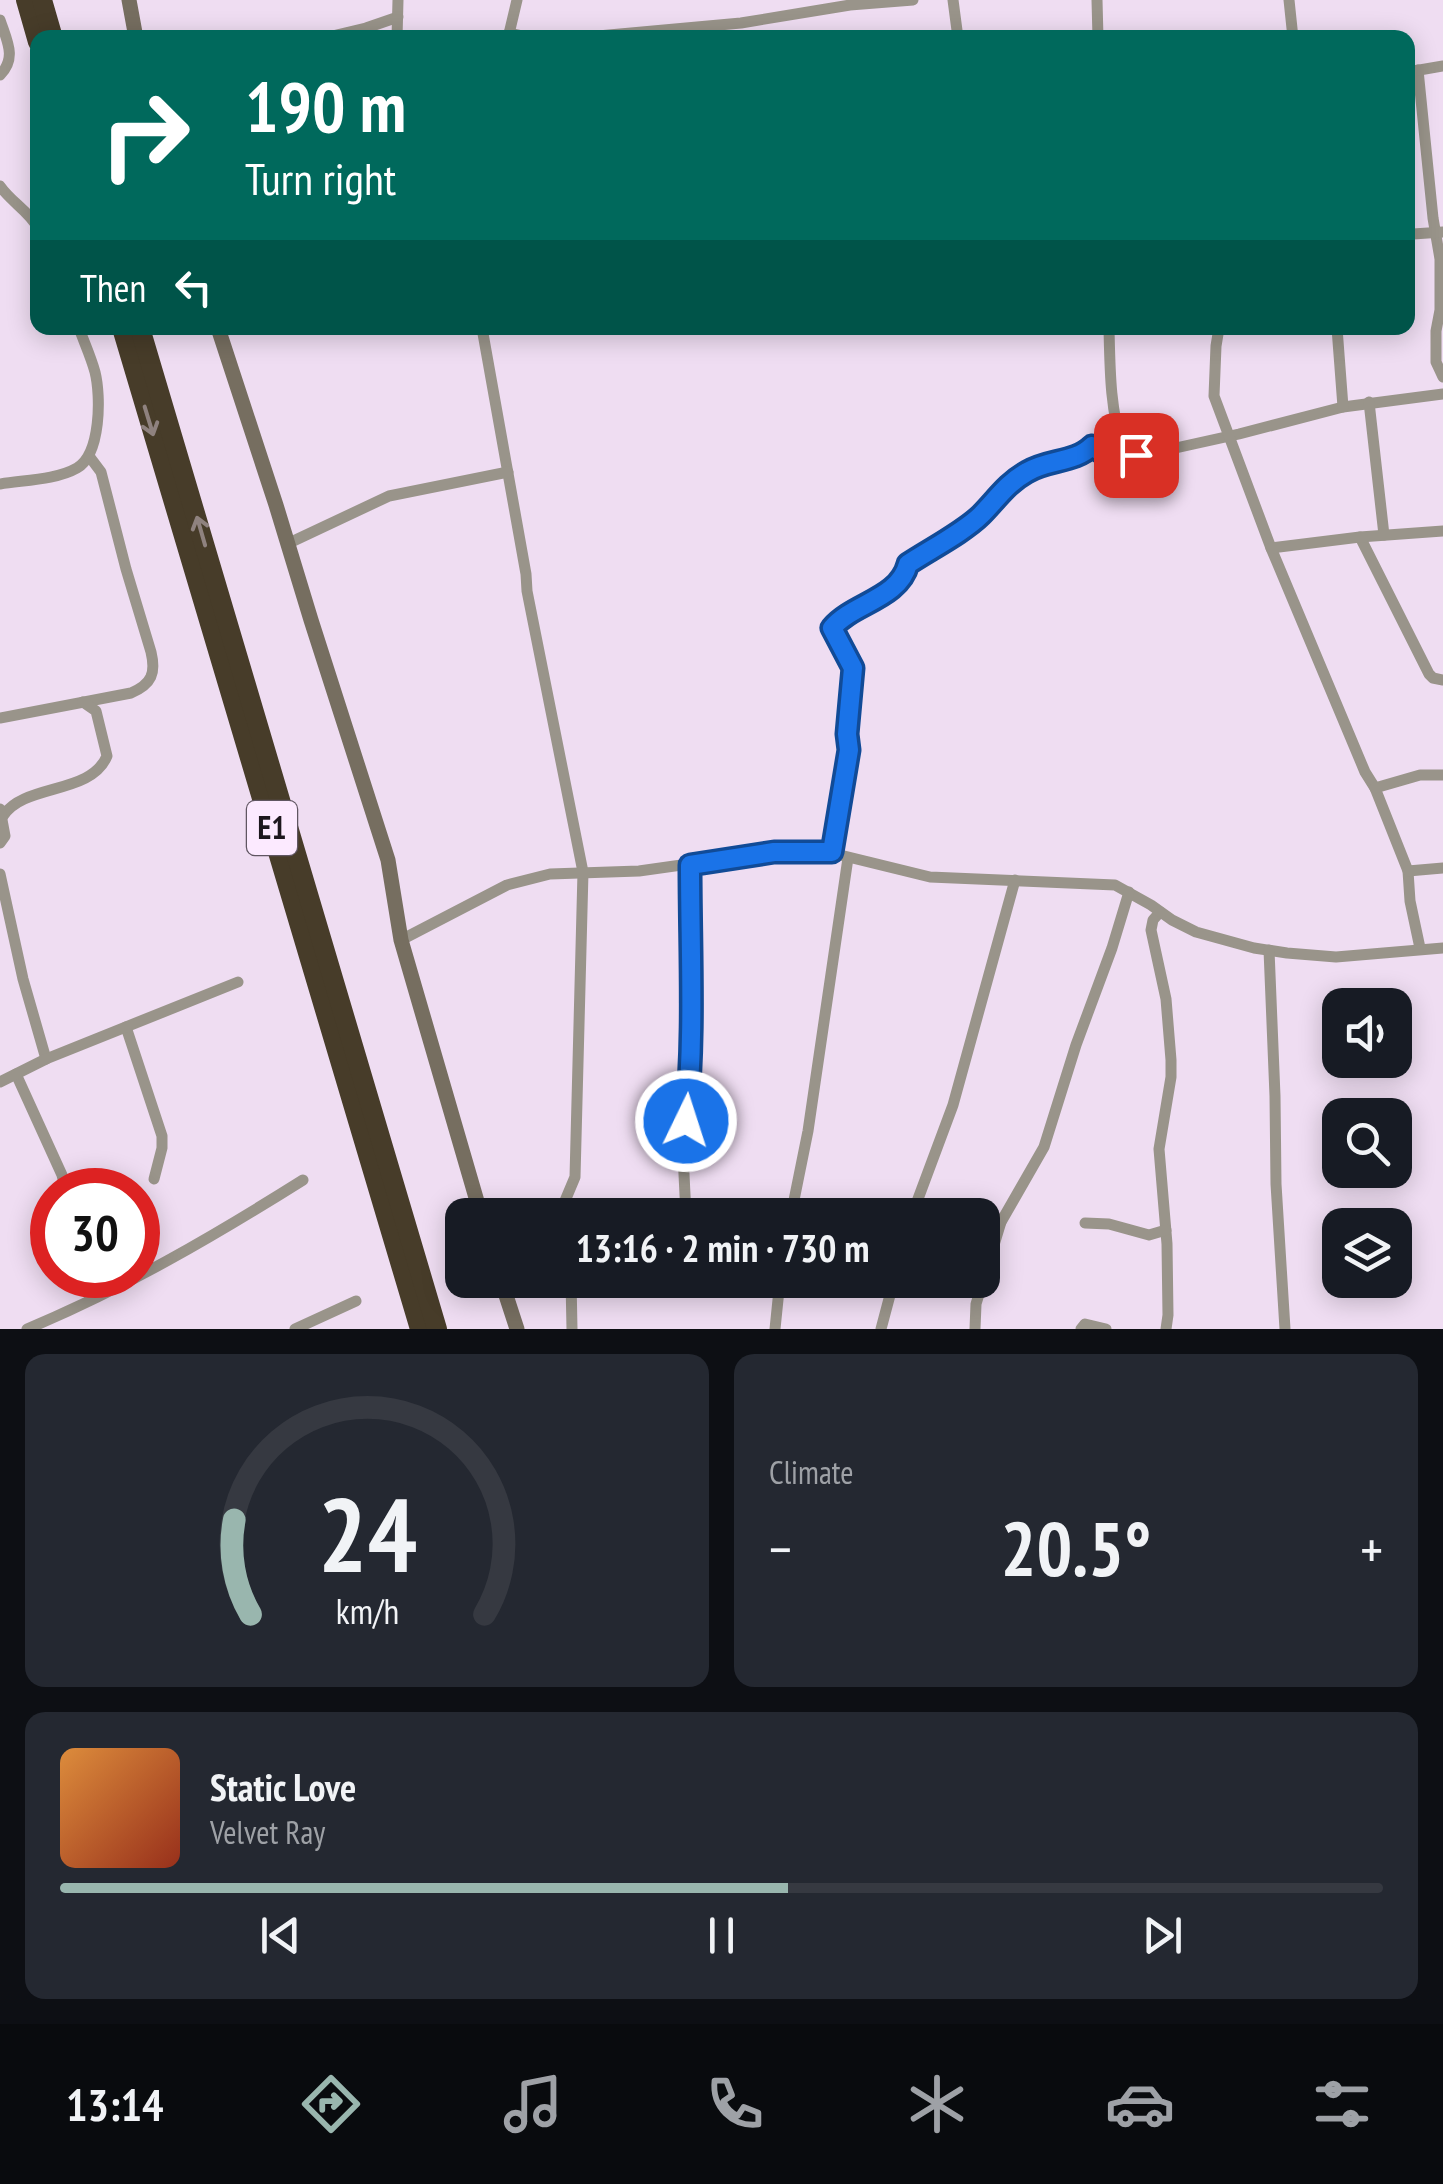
<!DOCTYPE html>
<meta charset="utf-8">
<style>
:root{--surface:#171b24;--page:#242831;--text:#f1f3f6;--muted:#9ea1a6;--line:#363941;--accent:#99b6ae}
body{margin:0;font-family:"PT Sans Narrow",sans-serif;background:var(--page);color:var(--text);height:100vh;display:flex;flex-direction:column;font-size:38px;white-space:nowrap}
*{box-sizing:border-box;margin:0}
p{font-size:32px;color:var(--muted)}
.icon{flex:none;width:55px;height:55px;fill:none;stroke:currentColor;stroke-width:2;stroke-linecap:round;stroke-linejoin:round}
.map{position:relative;height:1329px;overflow:hidden}
.drawer{display:flex;flex-direction:column;gap:25px;padding:25px;background:#0d0f14;flex:1}
.drawer>*{flex:none}
.hud{position:absolute;left:30px;top:30px;width:1385px;height:305px;border-radius:20px;box-shadow:0 5px 25px #0003;background:#00695c;color:#fff;overflow:hidden}
.tools{position:absolute;left:1322px;top:988px;display:grid;gap:20px}
.tools a{display:grid;place-items:center;width:90px;height:90px;border-radius:20px;background:var(--surface);box-shadow:0 5px 25px #0003;font-size:50px}
.speed{position:absolute;left:30px;top:1168px;display:flex;gap:20px;font-size:50px;font-weight:700;text-align:center}
.speed>*{display:grid;place-content:center;width:130px;height:130px;border-radius:50%;background:var(--surface);box-shadow:0 5px 25px #0003;line-height:1}
.speed .limit{border:15px solid #d22;background:#fff;color:#111}
.pin{position:absolute;display:grid;place-items:center;width:85px;height:85px;color:#fff;margin:-42px;border-radius:20px;box-shadow:0 5px 15px #0006}
.me{position:absolute;width:110px;margin:-55px;rotate:4deg;stroke-linejoin:round;filter:drop-shadow(0 0 8px #0008)}
.turn{display:flex;align-items:center;gap:35px;height:210px;padding:0 50px;font-size:45px}
.turn .icon{width:130px;height:130px;stroke-width:2.5}
.turn b{display:block;font-size:70px;line-height:85px}
.then{display:flex;align-items:center;height:95px;padding:0 50px;background:#0003;gap:20px;font-size:38px}
.big{font-size:75px;font-weight:700;line-height:1.1}
.drawer .tile{flex:1;display:flex;flex-direction:column;justify-content:center;gap:15px;min-width:0;padding:0 35px;border-radius:20px;background:var(--page)}
.drawer .dial{align-items:center;gap:0}
.dial svg{height:260px;overflow:visible;fill:none;stroke:var(--line);stroke-width:7;stroke-linecap:round;text-anchor:middle}
.dial text{fill:var(--text);stroke:none}
.song{display:flex;align-items:center;gap:30px}
.cover{width:120px;height:120px;border-radius:15px;background:linear-gradient(135deg,hsl(30 70% 55%),hsl(10 70% 35%))}
.played{height:10px;border-radius:5px;background:linear-gradient(90deg,var(--accent) 55%,var(--line) 55%)}
.keys{display:flex;justify-content:space-around;direction:ltr}
.heat{display:flex;justify-content:space-between;align-items:center;font-size:55px;direction:ltr}
.drawer .tiles{flex:1;display:grid;gap:25px;grid-template-columns:1fr 1fr}
.tile:last-child{grid-column:span 2}
.trip{position:absolute;left:445px;top:1198px;width:555px;height:100px;border-radius:20px;background:var(--surface);box-shadow:0 5px 25px #0003;font-weight:700;line-height:100px;text-align:center}
.tab-bar{display:flex;height:160px;justify-content:space-around;align-items:center;background:#090b0e;color:var(--muted)}
.tab-bar .icon{width:70px;height:70px}
.tab-bar .selected{color:var(--accent)}
.tab-bar b{font-size:45px;color:var(--text)}
.map>svg:first-child{display:block}
</style>
<div class="map">
<svg width="1443" height="1329" viewBox="0 0 1443 1329">
<rect width="100%" height="100%" fill="#efddf2"/>
<g fill="none" stroke-linecap="round" stroke-linejoin="round">
<g stroke="#99948a" stroke-width="11">
<path d="M953,0L958,38"/>
<path d="M1097,0L1098,38"/>
<path d="M1289,0L1293,38"/>
<path d="M0,20C7,41 17,58 0,75"/>
<path d="M509,33L532,38"/>
<path d="M324,38L366,28L398,17"/>
<path d="M397,38L398,0"/>
<path d="M508,38L517,0"/>
<path d="M576,38L741,23L850,5L913,0"/>
<path d="M1418,70L1433,218L1440,259V310L1436,331V362L1443,377"/>
<path d="M1408,72L1443,66"/>
<path d="M0,186C11,202 29,211 38,228"/>
<path d="M1408,232L1413,234L1443,232"/>
<path d="M482,328L526,574L527,591L583,872L575,1177L562,1208L564,1215"/>
<path d="M1109,328C1110,372 1110,407 1123,451L1144,455L1239,434L1343,407L1443,394"/>
<path d="M1219,328L1216,346L1214,396L1271,548L1365,772L1375,788L1408,871L1410,901L1420,948"/>
<path d="M1337,328L1343,407"/>
<path d="M1369,402L1384,535"/>
<path d="M1092,446L1107,457L1123,451"/>
<path d="M0,484C24,480 56,480 77,468C101,454 101,396 95,372C91,357 84,342 79,328"/>
<path d="M1360,537L1429,674L1433,678L1443,680"/>
<path d="M287,544L389,496L508,472"/>
<path d="M1271,548L1360,537L1443,531"/>
<path d="M0,718L131,693C152,684 156,673 151,652L126,569L101,472L89,456"/>
<path d="M1375,788L1420,775H1443"/>
<path d="M3,816C24,783 91,795 107,756L96,711L83,702"/>
<path d="M0,843L5,836L0,809"/>
<path d="M832,853L849,750L847,734L853,668L832,628C853,603 898,599 908,564L979,517L1000,492L1024,473L1046,462L1082,456L1116,427"/>
<path d="M1408,871L1443,868"/>
<path d="M0,874L23,979L46,1059"/>
<path d="M1160,912L1153,920L1151,930L1166,999L1171,1060V1077L1159,1149L1167,1244L1168,1315L1166,1329"/>
<path d="M401,940L507,885L550,874L639,871L774,852L798,851L832,853L930,877L1115,885L1151,905L1172,920L1196,932L1254,948L1287,953L1336,957L1443,948"/>
<path d="M1269,950L1275,1096L1276,1184L1285,1329"/>
<path d="M126,1027L162,1136V1148L154,1179"/>
<path d="M16,1074L62,1175L66,1190"/>
<path d="M0,1082L46,1059L238,982"/>
<path d="M686,1215L683,1154L690,1088V865"/>
<path d="M766,1215L792,1212"/>
<path d="M791,1215L808,1131L848,858"/>
<path d="M912,1215L953,1105L1015,880"/>
<path d="M982,1219L1001,1222"/>
<path d="M1085,1223L1109,1224L1149,1235L1166,1230"/>
<path d="M86,1275L90,1300"/>
<path d="M571,1280L572,1329"/>
<path d="M27,1329C123,1289 214,1236 303,1180"/>
<path d="M295,1329L356,1301"/>
<path d="M775,1329L780,1280"/>
<path d="M881,1329L894,1280"/>
<path d="M975,1329L976,1304L1001,1222L1044,1147L1076,1045L1112,948L1129,892"/>
<path d="M1081,1329L1085,1324L1106,1329"/>
</g>
<g stroke="#766e60" stroke-width="15">
<path d="M129,0L136,38"/>
<path d="M218,328L276,505L311,620L388,860L401,940L481,1215"/>
<path d="M501,1280L517,1329"/>
</g>
<g stroke="#473c29" stroke-width="20">
<path d="M26,0L38,42"/>
<path d="M42,0L53,38"/>
<path d="M122,328L420,1329"/>
<path d="M140,328L437,1329"/>
</g>
</g>
<defs><path id="oneway-shaft" d="M-6 0H5M1.5-3L5.5 0L1.5 3" fill="none" stroke-width="1.6" stroke-linecap="round" stroke-linejoin="round" transform="scale(2.5)"/></defs>
<g stroke="#8f827f">
<use href="#oneway-shaft" transform="translate(149 421) rotate(73)"/>
<use href="#oneway-shaft" transform="translate(201 531) rotate(-106)"/>
</g>
<g fill="none" stroke-linecap="round" stroke-linejoin="round">
<g stroke="#114b97" stroke-width="25">
<path id="route" d="M686,1121C695,1037 690,950 690,865L774,852H832L849,750L847,734L853,668L832,628C853,603 899,599 908,564C929,550 964,532 981,515C996,500 1007,483 1027,472C1048,459 1075,463 1092,446L1107,456L1122,451L1136,455"/>
</g>
<use href="#route" stroke="#1a73e8" stroke-width="18"/>
</g>
<g text-anchor="middle" stroke-width="8" stroke-linejoin="round" paint-order="stroke">
<rect fill="#fceaff" stroke="#605662" stroke-width="2.5" x="247" y="801" width="50" height="54" rx="8"/>
<g font-size="32" font-weight="bold" fill="#1d171e">
<text x="272" y="839">E1</text>
</g>
</g>
</svg>
<div class="tools">
<a><svg class="icon" aria-label="sound" viewBox="0 0 24 24"><path d="M4 9h4l5-4v14l-5-4H4zM17 9q2 3 0 6"/></svg></a>
<a><svg class="icon" aria-label="search" viewBox="0 0 24 24"><circle cx="10" cy="10" r="6"/><path d="M15 15l6 6"/></svg></a>
<a><svg class="icon" aria-label="layers" viewBox="0 0 24 24"><path d="M12 4l9 5-9 5-9-5zM3 14l9 5 9-5"/></svg></a>
</div>
<div class="speed"><div class="limit">30</div></div>
<div class="pin" style="left:1136px;top:455px;background:#d93025"><svg class="icon" aria-label="arrive" viewBox="0 0 24 24"><path d="M6 21V4h12l-3 4 3 4H6"/></svg></div>
<svg class="me" style="left:686px;top:1121px" viewBox="-20 -20 40 40"><circle r="17" fill="#1a73e8" stroke="#fff" stroke-width="3"/><path d="M0-11L8 9 0 5-8 9z" fill="#fff"/></svg>
<div class="trip">13:16 · 2 min · 730 m</div>
<div class="hud">
<div class="turn"><svg class="icon" aria-label="right" viewBox="0 0 24 24"><path d="M7 20v-9h11M14 6l5 5-5 5"/></svg><div><b>190 m</b>Turn right</div></div>
<div class="then">Then<svg class="icon" aria-label="left" viewBox="0 0 24 24"><path d="M17 20v-9H6M10 6l-5 5 5 5"/></svg></div>
</div>
</div>
<section class="drawer">
<div class="tiles">
<div class="tile dial"><svg viewBox="0 0 100 80">
<path d="M14 69A42 42 0 1 1 86 69"/>
<path d="M14 69A42 42 0 0 1 9 40" stroke="#99b6ae"/>
<text x="50" y="56" font-size="32" font-weight="700">24</text>
<text x="50" y="72" font-size="11">km/h</text>
</svg></div>
<div class="tile"><p>Climate</p>
<div class="heat"><a>−</a><b class="big">20.5°</b><a>+</a></div>
</div>
<div class="tile">
<div class="song"><i class="cover"></i><div><b>Static Love</b><p>Velvet Ray</p></div></div>
<div class="played"></div>
<div class="keys"><svg class="icon" aria-label="previous" viewBox="0 0 24 24"><path d="M18 5L8 12l10 7zM5 5v14"/></svg><svg class="icon" aria-label="pause" viewBox="0 0 24 24"><path d="M8 5v14M16 5v14"/></svg><svg class="icon" aria-label="next" viewBox="0 0 24 24"><path d="M6 5l10 7-10 7zM19 5v14"/></svg></div>
</div>
</div>
</section>
<nav class="tab-bar">
<b>13:14</b>
<svg class="icon selected" aria-label="directions" viewBox="0 0 24 24"><path d="M12 3l9 9-9 9-9-9zM9 14v-3h6M13 9l2 2-2 2"/></svg>
<svg class="icon" aria-label="music" viewBox="0 0 24 24"><path d="M9 18V5l10-2v13"/><circle cx="6" cy="18" r="3"/><circle cx="16" cy="16" r="3"/></svg>
<svg class="icon" aria-label="phone" viewBox="0 0 24 24"><path d="M5 4h4l2 5-3 2q2 4 5 5l2-3 5 2v4C11 20 4 13 5 4z"/></svg>
<svg class="icon" aria-label="climate" viewBox="0 0 24 24"><path d="M12 3v18M4 7l16 10M4 17L20 7"/></svg>
<svg class="icon" aria-label="car" viewBox="0 0 24 24"><path d="M5 17H2v-5l4-1 3-4h7l3 4 3 1v5h-3M9 17h6M6 11h13"/><circle cx="7" cy="17" r="2"/><circle cx="17" cy="17" r="2"/></svg>
<svg class="icon" aria-label="filters" viewBox="0 0 24 24"><path d="M4 7h16M4 17h16"/><circle cx="9" cy="7" r="2"/><circle cx="15" cy="17" r="2"/></svg>
</nav>
